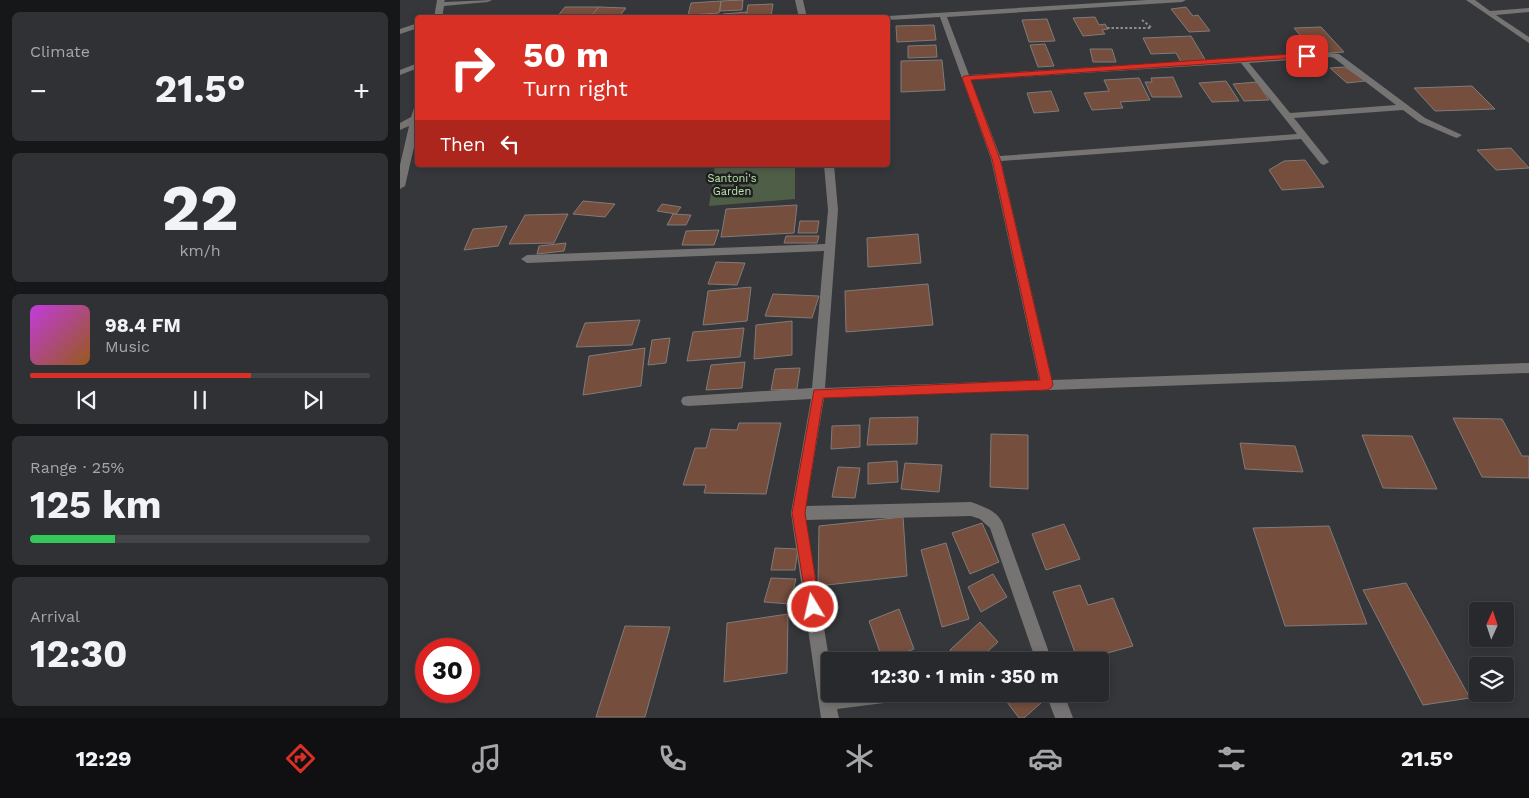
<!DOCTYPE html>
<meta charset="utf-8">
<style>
:root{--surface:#28292c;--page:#303134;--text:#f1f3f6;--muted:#a5a6a9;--line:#444548;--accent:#d93025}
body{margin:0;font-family:"Work Sans",sans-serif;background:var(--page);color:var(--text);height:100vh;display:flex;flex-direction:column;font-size:19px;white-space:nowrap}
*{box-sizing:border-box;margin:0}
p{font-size:16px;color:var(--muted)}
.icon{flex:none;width:28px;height:28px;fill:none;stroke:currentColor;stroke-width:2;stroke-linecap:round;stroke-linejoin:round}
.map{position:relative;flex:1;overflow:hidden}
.panel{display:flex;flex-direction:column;gap:12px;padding:12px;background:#161718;width:400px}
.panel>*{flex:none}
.hud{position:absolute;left:15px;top:15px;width:475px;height:152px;border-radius:5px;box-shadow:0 2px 8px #0003,0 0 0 1px var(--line);background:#d93025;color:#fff;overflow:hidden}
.needle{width:32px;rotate:3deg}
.fabs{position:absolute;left:1069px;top:602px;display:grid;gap:10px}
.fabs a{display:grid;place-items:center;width:45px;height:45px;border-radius:5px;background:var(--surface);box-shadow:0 2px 8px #0003,0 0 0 1px var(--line);font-size:25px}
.speed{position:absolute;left:15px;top:638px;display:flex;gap:10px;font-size:25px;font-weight:700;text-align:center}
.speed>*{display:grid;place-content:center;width:65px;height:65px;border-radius:50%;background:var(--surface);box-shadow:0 2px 8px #0003,0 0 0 1px var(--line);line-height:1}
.speed .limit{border:8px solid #d22;background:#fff;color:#111}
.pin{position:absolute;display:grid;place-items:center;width:42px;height:42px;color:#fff;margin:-21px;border-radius:10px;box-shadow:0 2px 8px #0006}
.me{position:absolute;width:55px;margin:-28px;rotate:351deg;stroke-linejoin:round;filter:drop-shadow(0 0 4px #0008)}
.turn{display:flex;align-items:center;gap:18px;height:105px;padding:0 25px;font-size:22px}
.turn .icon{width:65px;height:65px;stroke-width:2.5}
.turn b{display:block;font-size:35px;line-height:42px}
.then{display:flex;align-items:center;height:48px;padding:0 25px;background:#0003;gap:10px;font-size:19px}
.big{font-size:38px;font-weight:700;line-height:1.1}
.panel .widget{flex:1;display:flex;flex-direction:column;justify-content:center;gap:8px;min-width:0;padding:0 18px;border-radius:8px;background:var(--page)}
.panel .dial{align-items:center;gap:0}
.dial b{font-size:65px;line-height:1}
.song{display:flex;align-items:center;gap:15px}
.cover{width:60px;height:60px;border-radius:8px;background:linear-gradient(135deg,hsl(290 70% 55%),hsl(30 70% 35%))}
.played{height:5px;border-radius:2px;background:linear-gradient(90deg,var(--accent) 65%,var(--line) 65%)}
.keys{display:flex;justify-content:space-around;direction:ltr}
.heat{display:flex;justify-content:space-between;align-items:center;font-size:28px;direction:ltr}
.charge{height:8px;border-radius:4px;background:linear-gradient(90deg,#34c759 25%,var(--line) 0)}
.trip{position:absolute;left:421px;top:652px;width:288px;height:50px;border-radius:5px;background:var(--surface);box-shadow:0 2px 8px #0003,0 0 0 1px var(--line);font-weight:700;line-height:50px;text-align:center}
.dock{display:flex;height:80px;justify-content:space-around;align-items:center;background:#101012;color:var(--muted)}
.dock .icon{width:35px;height:35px}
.dock .selected{color:var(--accent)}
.dock b{font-size:22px;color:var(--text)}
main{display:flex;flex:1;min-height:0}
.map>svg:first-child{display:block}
</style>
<main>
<section class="panel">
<div class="widget"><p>Climate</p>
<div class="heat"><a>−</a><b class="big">21.5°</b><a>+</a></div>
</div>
<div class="widget dial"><b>22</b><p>km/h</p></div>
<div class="widget">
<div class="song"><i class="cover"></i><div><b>98.4 FM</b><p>Music</p></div></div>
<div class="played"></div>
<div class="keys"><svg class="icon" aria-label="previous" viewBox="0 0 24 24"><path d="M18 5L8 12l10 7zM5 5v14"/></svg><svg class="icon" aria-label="pause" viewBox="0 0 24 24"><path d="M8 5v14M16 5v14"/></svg><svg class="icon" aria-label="next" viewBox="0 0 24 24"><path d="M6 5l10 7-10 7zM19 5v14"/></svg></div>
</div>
<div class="widget"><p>Range · 25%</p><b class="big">125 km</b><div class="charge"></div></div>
<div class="widget"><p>Arrival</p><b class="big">12:30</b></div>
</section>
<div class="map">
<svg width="1129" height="718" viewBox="0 0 1129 718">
<rect width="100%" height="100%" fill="#36373b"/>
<path fill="#4f5f47" d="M315,165H395V199L309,206Z"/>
<g fill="#754e3e" stroke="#807b79">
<path d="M343,0L342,10L320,11L321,1Z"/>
<path d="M321,1L319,13L288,15L291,3Z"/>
<path d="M373,4L371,16L346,17L348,5Z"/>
<path d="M165,7H199L191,18H156Z"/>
<path d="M199,7L226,8L218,18H189Z"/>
<path d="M786,7L793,16L798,15L810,31L789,32L771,9Z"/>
<path d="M347,12V18H322L323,14Z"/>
<path d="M695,17L699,25L705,24L708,29L702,30L705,34L683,36L673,18Z"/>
<path d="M647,19L655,41L629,42L622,20Z"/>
<path d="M534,25L536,40L497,42L496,26Z"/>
<path d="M921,27L944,52L916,54L894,28Z"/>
<path d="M791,36L806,61L781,62L776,53L751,54L743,38Z"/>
<path d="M645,44L654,66L638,67L630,45Z"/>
<path d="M536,45L537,57L508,58V46Z"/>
<path d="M690,49H712L716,62H693Z"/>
<path d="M542,60L545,90L501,92V61Z"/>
<path d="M945,67L954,73L965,81L947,83L930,68Z"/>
<path d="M773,77L782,97H752L745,82H752L751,78Z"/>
<path d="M739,78L750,100L720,102L723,108L692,110L684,93L709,91L704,80Z"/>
<path d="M826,81L839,101L812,102L799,83Z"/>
<path d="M857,82L869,100L844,101L833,84Z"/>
<path d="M1072,86L1095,109L1035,111L1014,88Z"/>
<path d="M651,91L659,111L634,113L627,93Z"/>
<path d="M1111,148L1129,168L1096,170L1077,150Z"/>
<path d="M905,160L924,187L882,190L869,170L884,161Z"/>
<path d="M183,201L215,204L205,217L173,214Z"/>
<path d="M262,204L281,207L276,214L257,211Z"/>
<path d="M397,205L394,233L321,237L326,209Z"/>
<path d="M168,214L154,243L109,244L125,215Z"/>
<path d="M273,214L291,215L286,225H267Z"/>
<path d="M400,221H419L417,233H398Z"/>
<path d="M107,226L98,246L64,250L73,229Z"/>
<path d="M319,230L314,245H282L286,231Z"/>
<path d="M518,234L521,263L468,267L467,238Z"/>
<path d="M386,236H419L417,243H384Z"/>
<path d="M166,243L164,251L137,254L139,246Z"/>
<path d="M316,262L345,263L337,285L308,284Z"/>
<path d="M528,284L533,325L446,332L445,291Z"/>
<path d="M351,287L347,321L303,325L308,291Z"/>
<path d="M373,294L419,296L412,318L365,316Z"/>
<path d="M240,320L232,345L176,347L185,323Z"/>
<path d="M392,321V355L354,359L356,325Z"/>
<path d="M344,328L340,357L287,361L293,332Z"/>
<path d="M270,338L266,363L248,365L252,340Z"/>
<path d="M245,348L241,386L183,395L189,356Z"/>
<path d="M345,362L342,388L306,390L311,365Z"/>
<path d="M400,368L397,389L371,390L375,369Z"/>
<path d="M518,417L517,444L467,445L470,418Z"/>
<path d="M1053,418L1102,419L1122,456H1129V478L1082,477Z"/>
<path d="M339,423H381L366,494L304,493L306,485H283L295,448H306L311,429L337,430Z"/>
<path d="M460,425V447L431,449L432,426Z"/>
<path d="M591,434L628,435V489L590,487Z"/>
<path d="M962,435L1012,436L1037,489L983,488Z"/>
<path d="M840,443L895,446L903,472L845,469Z"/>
<path d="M497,461L498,482L468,484V463Z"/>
<path d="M505,463L542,465L539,492L501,489Z"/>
<path d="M438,467L460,468L455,498L432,497Z"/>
<path d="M503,517L507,576L418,586L419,526Z"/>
<path d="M582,523L599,562L570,574L552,533Z"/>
<path d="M664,524L680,559L646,570L632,534Z"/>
<path d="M929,526L967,624L885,626L853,528Z"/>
<path d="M546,543L569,619L542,627L521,550Z"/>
<path d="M375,548L398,549L395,570H371Z"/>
<path d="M593,574L607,597L581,612L568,587Z"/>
<path d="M371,578L396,579L390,604L364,602Z"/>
<path d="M1006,583L1070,698L1023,705L963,590Z"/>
<path d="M680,585L688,605L713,598L733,646L678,661L653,592Z"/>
<path d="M499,609L514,649L483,661L469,621Z"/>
<path d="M388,614L387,673L324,682L327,623Z"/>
<path d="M580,622L598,642L577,661H559L550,650Z"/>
<path d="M225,626L270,627L245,717H196Z"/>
<path d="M601,694H651L624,718H619Z"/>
</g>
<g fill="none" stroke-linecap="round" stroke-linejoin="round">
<g stroke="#8a8b8e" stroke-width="2" stroke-dasharray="2.5 2" stroke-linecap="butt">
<path d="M742,20L752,28"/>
<path d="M707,28H752"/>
</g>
<g fill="#757472" fill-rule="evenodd">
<path d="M37,0H45L44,2L92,0L88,2L44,6L42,18H34Z"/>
<path d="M395,0H403L407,18H399Z"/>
<path d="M747,0H786L782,2L547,17L569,75L838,58L842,57L930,53L939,54L1025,118L1062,135L1057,138L1054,137L1019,122L1003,110L894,118L929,162L924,165L921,164L901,139L601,161L652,380L1129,363V373L424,398L406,506L571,502C584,507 598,511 603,524L652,661H636L590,528L580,519L571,516L406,520L430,664V694H493L490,700L484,703L437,709L439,718H421L391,513L411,399L288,406L283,405L281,401L283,397L288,396L412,388L424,251L127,263L121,259L127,255L425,244L428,210L424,165H434L438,210L425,388L639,380L591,159L540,17L488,20V18H485L488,16ZM930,57L934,58L996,105L890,113L849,63ZM841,63L897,134L600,156L571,80Z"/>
<path d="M1066,0H1075L1090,11L1129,8V12L1096,15L1129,37V43Z"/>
<path d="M18,23V28L0,34V29Z"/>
<path d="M18,63V68L0,75V70Z"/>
<path d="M18,105V130L5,186L0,189V165L9,126L0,130V123L11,117L14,108Z"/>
<path d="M646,694H664L673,718H655Z"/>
</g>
</g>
<path fill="#d93025" stroke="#8d1f18" d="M907,53L911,56L910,57L571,80L600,159L653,385L651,388L647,390L423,398L405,513L420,607L418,612L413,614L408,612L392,513L414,390L640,380L592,159L562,78L564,76Z"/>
<g text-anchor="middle" stroke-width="5" stroke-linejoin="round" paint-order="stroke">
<g font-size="11" fill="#bee5aa" stroke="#1e1f20">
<text x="332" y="182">Santoni's<tspan x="332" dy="13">Garden</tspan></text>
</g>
</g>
</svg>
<div class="fabs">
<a><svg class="needle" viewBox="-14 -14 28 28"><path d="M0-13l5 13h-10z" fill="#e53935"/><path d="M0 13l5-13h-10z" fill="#a5a6a9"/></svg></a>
<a><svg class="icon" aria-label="layers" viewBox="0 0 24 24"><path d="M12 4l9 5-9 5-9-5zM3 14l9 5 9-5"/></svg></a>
</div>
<div class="speed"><div class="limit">30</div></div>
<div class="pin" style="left:907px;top:56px;background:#d93025"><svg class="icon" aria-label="arrive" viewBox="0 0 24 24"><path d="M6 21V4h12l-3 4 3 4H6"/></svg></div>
<svg class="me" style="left:413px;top:607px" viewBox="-20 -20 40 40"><circle r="17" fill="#d93025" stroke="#fff" stroke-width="3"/><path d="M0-11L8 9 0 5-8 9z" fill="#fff"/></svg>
<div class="trip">12:30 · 1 min · 350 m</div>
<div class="hud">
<div class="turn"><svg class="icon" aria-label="right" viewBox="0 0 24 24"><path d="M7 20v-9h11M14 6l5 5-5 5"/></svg><div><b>50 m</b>Turn right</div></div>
<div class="then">Then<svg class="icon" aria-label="left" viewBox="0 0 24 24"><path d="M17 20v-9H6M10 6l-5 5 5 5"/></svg></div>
</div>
</div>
</main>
<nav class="dock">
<b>12:29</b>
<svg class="icon selected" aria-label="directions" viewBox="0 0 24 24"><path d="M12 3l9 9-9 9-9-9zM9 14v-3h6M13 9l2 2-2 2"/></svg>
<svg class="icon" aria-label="music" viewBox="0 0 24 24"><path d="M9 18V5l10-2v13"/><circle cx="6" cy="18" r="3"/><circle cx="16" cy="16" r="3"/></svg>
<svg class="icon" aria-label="phone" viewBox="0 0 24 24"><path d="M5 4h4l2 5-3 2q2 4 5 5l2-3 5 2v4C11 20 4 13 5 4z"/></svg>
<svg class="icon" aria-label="climate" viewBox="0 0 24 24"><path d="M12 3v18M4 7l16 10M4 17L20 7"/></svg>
<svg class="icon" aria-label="car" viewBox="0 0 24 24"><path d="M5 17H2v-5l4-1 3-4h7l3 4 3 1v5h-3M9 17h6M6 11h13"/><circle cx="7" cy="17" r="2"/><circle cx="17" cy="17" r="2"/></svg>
<svg class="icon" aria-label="filters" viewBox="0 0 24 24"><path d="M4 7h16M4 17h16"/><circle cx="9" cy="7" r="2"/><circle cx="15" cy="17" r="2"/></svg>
<b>21.5°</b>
</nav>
